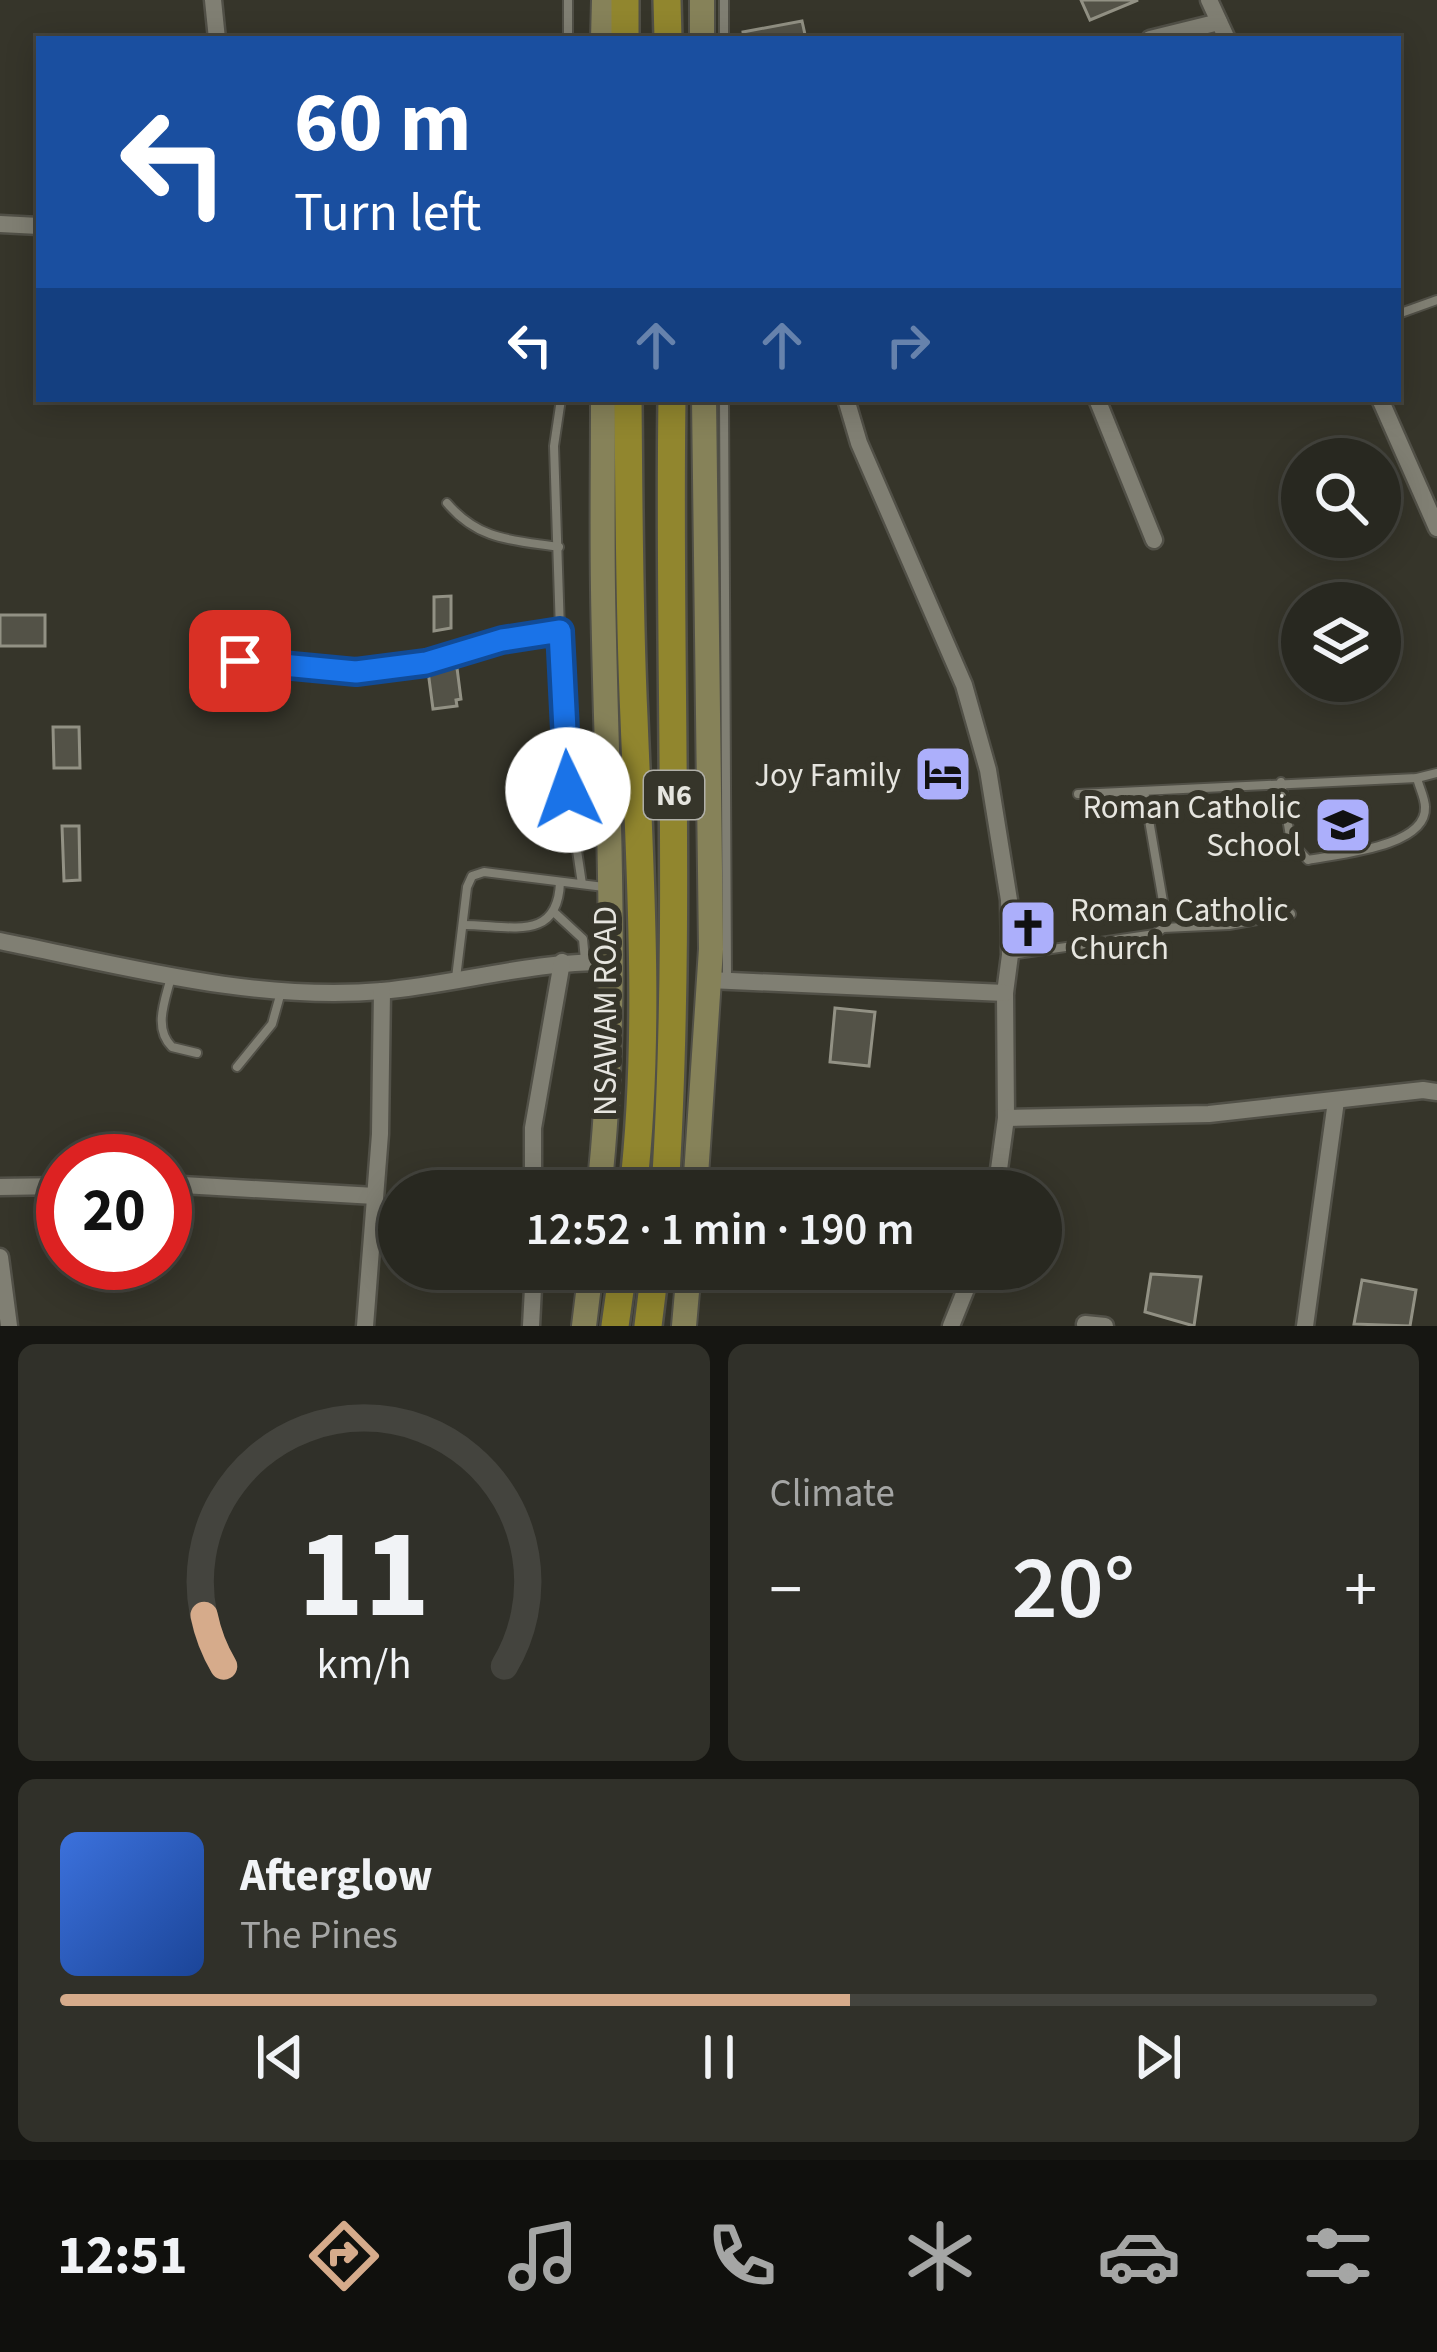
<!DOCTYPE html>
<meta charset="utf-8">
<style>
:root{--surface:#282820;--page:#303029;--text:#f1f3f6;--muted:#a5a6a5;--line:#44443e;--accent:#d6ab8b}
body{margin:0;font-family:"Source Sans 3",sans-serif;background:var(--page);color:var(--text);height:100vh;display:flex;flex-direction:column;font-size:45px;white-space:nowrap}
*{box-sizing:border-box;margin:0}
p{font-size:39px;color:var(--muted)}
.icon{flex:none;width:66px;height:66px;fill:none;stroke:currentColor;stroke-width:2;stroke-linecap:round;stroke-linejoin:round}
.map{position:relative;height:1326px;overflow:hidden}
.side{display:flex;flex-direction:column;gap:18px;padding:18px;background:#161612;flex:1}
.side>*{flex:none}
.hud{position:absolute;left:36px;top:36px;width:1365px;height:366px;border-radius:0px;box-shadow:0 6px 30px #0003,0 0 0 3px var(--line);background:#1a4fa0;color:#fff;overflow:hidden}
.fabs{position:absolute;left:1281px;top:438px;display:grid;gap:24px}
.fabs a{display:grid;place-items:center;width:120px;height:120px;border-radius:50%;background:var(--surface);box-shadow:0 6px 30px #0003,0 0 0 3px var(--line);font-size:60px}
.speed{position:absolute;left:36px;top:1134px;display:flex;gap:24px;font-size:60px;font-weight:700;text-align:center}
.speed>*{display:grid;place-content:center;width:156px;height:156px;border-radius:50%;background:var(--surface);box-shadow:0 6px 30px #0003,0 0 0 3px var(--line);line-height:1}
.speed .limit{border:18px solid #d22;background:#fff;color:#111}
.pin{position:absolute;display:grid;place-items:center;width:102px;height:102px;color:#fff;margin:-51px;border-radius:24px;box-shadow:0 6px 18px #0006}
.me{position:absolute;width:132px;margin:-66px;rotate:357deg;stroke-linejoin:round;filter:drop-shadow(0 0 9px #0008)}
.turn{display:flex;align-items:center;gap:42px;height:252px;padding:0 60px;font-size:54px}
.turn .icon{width:156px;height:156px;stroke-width:2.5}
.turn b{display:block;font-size:84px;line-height:102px}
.lanes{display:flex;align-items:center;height:114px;padding:0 60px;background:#0003;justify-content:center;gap:60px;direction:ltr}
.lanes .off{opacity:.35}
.big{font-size:90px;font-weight:600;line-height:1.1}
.side .tile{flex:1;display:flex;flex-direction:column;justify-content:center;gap:18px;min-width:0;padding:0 42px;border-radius:18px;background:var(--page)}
.side .dial{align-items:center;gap:0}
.dial svg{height:312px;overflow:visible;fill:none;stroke:var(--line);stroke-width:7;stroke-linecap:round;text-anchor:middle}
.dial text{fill:var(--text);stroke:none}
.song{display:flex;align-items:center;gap:36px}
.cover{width:144px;height:144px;border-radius:18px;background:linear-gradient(135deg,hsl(220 70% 55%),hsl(220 70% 35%))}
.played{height:12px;border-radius:6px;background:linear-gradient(90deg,var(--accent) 60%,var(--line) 60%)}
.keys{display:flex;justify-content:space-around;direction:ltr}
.heat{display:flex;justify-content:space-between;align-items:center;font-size:66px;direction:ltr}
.side .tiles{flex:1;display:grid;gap:18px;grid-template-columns:1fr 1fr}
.tile:last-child{grid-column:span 2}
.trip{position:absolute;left:378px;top:1170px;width:684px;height:120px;border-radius:60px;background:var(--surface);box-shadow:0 6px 30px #0003,0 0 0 3px var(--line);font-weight:600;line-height:120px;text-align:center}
.menu{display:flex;height:192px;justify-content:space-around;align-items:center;background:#10100d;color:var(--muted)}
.menu .icon{width:84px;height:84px}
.menu .active{color:var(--accent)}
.menu b{font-size:54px;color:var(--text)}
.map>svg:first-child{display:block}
</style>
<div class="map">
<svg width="1437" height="1326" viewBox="0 0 1437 1326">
<rect width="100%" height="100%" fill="#36352a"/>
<g fill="#535247" stroke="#929184" stroke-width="3">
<path d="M1081,0H1138L1090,20Z"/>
<path d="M802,21L806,39H744L743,32Z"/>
<path d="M451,596V628L434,631V597Z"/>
<rect x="0" y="615" width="45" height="31"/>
<path d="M457,668L461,699L456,700L457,706L433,709L428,671Z"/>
<path d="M53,727H79L80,768H54Z"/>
<path d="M62,826H79L80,880L64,881Z"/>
<path d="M835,1008L875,1012L869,1066L830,1062Z"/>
<path d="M1151,1274L1201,1277L1194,1326L1145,1312Z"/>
<path d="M1362,1280L1416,1290L1410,1326L1354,1324Z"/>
</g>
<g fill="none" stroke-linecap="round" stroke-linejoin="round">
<g stroke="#515047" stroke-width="12">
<g id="service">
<path d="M724,0V39"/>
<path d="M568,39V0"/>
<path d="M1398,314L1437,300"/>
<path d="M561,399L554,446L560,631L568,790L582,884"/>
<path d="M724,399L727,978"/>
<path d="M447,503C479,541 513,540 559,547"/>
<path d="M240,661L309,664L356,672L457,657L502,640L560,631"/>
<path d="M1281,782L1291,842L1308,860C1338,854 1427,847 1425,807C1425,798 1419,787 1417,778"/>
<path d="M1078,794L1417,778L1437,773"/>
<path d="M556,914L583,939L585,960"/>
<path d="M463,925C510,925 558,943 560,882"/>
<path d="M1163,928L1229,925L1291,914"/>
<path d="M1011,955L1155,934L1163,928L1166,919L1144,791"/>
<path d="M171,977C165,1001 153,1028 172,1047L197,1053"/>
<path d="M456,978L467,887L472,876L484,872L604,887"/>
<path d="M237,1067L272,1024L281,992"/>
</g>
</g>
<g stroke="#515047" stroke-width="21">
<g id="minor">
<path d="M213,0L217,39"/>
<path d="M1209,0L1227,39"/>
<path d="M1150,39L1219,22"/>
<path d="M0,224L39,226"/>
<path d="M846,399L859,443L964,685L988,770L1009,900L1010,955L1005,993L1006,1118L996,1191"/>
<path d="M1097,399L1154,540"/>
<path d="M1380,399L1437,528"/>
<path d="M0,941C124,966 254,1002 382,991C459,984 532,961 610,962"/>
<path d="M709,980L1005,993"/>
<path d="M1006,1118L1209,1114L1423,1090L1437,1092"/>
<path d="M165,1184L375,1196"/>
<path d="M0,1187L63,1186"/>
<path d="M533,1191V1128L562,962"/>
<path d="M0,1257L9,1326"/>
<path d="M1085,1324L1105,1326"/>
<path d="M365,1326L380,1134L382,991"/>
<path d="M531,1326L534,1269"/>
<path d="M951,1326L974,1269"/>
<path d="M1305,1326L1336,1101"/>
</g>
</g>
<g stroke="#515047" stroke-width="28">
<g id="secondary">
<path d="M702,0V39"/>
<path d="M603,39L604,0"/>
<path d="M599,1191C621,991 606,791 603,590C602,527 603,463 603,399"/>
<path d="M695,1191L711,949L704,399"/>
<path d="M584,1326L591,1269"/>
<path d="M684,1326L689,1269"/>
</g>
</g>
<g stroke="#515047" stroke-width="32">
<g id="trunk">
<path d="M625,0V39"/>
<path d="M667,0L668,39"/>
<path d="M628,399C629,505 629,612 634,718C640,876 651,1034 633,1191"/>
<path d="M665,1191C682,927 668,663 672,399"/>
<path d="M615,1326L623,1269"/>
<path d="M648,1326L655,1269"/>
</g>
</g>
<use href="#service" stroke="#807f73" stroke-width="8"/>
<use href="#minor" stroke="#807f73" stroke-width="16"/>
<use href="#secondary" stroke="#868259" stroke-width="24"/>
<use href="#trunk" stroke="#91862e" stroke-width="27"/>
</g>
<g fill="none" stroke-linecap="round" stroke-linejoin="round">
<g stroke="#114b97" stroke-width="30">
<path id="route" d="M240,661L356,672L426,663L502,640L560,631L568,790"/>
</g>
<use href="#route" stroke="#1a73e8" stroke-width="21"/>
</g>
<defs>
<g id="hotel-square" transform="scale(3)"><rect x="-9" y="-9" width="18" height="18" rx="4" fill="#acaffb" stroke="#36352a"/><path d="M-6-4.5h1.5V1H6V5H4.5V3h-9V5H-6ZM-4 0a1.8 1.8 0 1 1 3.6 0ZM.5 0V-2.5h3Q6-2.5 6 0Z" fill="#111"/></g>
<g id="school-square" transform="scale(3)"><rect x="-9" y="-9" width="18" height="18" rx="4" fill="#acaffb" stroke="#36352a"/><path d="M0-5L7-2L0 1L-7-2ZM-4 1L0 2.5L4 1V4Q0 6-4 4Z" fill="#111"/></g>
<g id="church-square" transform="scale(3)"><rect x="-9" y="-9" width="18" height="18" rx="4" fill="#acaffb" stroke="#36352a"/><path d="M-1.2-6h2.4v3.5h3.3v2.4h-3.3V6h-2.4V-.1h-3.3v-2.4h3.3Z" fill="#111"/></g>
</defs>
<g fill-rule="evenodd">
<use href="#hotel-square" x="943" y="774"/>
<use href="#school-square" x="1343" y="825"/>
<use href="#church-square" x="1028" y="928"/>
</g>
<g text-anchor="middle" stroke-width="12" stroke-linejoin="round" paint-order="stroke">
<rect fill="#36352a" stroke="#b1b0a9" stroke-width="3" x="644" y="771" width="60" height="48" rx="9"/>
<g font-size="30" font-weight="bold" fill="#e6e5df">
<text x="674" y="805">N6</text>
</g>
<g font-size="33" fill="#e6e5df" stroke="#36352a" text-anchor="end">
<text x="901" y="786">Joy Family</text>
<text x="1301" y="818">Roman Catholic<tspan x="1301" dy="38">School</tspan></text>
<text x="1070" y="921" text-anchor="start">Roman Catholic<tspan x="1070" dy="38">Church</tspan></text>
</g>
<g font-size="33" fill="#e6e5df" stroke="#36352a">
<text transform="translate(604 1011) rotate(-90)" y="12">NSAWAM ROAD</text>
</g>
</g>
</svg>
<div class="fabs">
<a><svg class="icon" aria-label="search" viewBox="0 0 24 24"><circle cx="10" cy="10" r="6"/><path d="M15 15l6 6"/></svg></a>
<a><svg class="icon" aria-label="layers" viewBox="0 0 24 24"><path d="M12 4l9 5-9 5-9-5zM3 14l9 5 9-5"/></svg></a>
</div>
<div class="speed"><div class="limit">20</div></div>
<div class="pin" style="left:240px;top:661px;background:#d93025"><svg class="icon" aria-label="arrive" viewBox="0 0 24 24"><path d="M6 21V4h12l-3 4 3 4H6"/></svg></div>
<svg class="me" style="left:568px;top:790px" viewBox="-20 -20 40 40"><circle r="19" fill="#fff"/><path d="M0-13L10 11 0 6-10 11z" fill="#1a73e8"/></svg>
<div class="trip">12:52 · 1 min · 190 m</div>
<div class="hud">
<div class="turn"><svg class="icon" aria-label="left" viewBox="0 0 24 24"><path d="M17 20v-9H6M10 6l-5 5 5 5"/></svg><div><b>60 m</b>Turn left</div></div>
<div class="lanes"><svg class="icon" aria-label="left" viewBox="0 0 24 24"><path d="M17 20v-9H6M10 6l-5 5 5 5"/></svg><svg class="icon off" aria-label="ahead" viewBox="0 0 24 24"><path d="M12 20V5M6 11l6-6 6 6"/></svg><svg class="icon off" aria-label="ahead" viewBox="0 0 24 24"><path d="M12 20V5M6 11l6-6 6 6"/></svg><svg class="icon off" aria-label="right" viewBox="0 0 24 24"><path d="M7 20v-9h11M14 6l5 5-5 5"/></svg></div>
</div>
</div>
<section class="side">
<div class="tiles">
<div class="tile dial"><svg viewBox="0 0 100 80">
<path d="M14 69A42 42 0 1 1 86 69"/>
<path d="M14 69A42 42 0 0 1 9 56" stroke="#d6ab8b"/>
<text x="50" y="56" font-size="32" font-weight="700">11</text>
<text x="50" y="72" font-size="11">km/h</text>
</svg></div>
<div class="tile"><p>Climate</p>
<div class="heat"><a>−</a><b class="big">20°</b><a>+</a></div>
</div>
<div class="tile">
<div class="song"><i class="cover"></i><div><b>Afterglow</b><p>The Pines</p></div></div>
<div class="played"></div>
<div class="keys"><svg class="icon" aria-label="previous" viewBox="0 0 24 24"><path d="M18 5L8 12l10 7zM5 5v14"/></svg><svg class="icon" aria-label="pause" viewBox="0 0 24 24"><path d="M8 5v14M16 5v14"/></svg><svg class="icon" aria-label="next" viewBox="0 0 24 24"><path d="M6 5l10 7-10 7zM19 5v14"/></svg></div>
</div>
</div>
</section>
<nav class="menu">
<b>12:51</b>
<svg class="icon active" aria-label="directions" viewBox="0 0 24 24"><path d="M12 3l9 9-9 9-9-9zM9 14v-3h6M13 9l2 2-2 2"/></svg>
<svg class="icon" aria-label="music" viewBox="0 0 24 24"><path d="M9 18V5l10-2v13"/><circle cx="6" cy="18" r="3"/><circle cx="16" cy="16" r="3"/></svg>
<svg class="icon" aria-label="phone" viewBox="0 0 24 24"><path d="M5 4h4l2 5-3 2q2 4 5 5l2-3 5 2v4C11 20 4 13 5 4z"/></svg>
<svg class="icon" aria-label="climate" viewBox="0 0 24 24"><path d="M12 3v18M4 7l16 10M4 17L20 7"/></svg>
<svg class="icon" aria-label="car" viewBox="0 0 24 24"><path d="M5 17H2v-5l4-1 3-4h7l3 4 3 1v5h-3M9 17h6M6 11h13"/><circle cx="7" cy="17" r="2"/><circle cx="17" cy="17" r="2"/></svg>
<svg class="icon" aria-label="filters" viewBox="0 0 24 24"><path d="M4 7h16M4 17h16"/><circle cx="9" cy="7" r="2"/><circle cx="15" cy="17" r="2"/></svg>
</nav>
